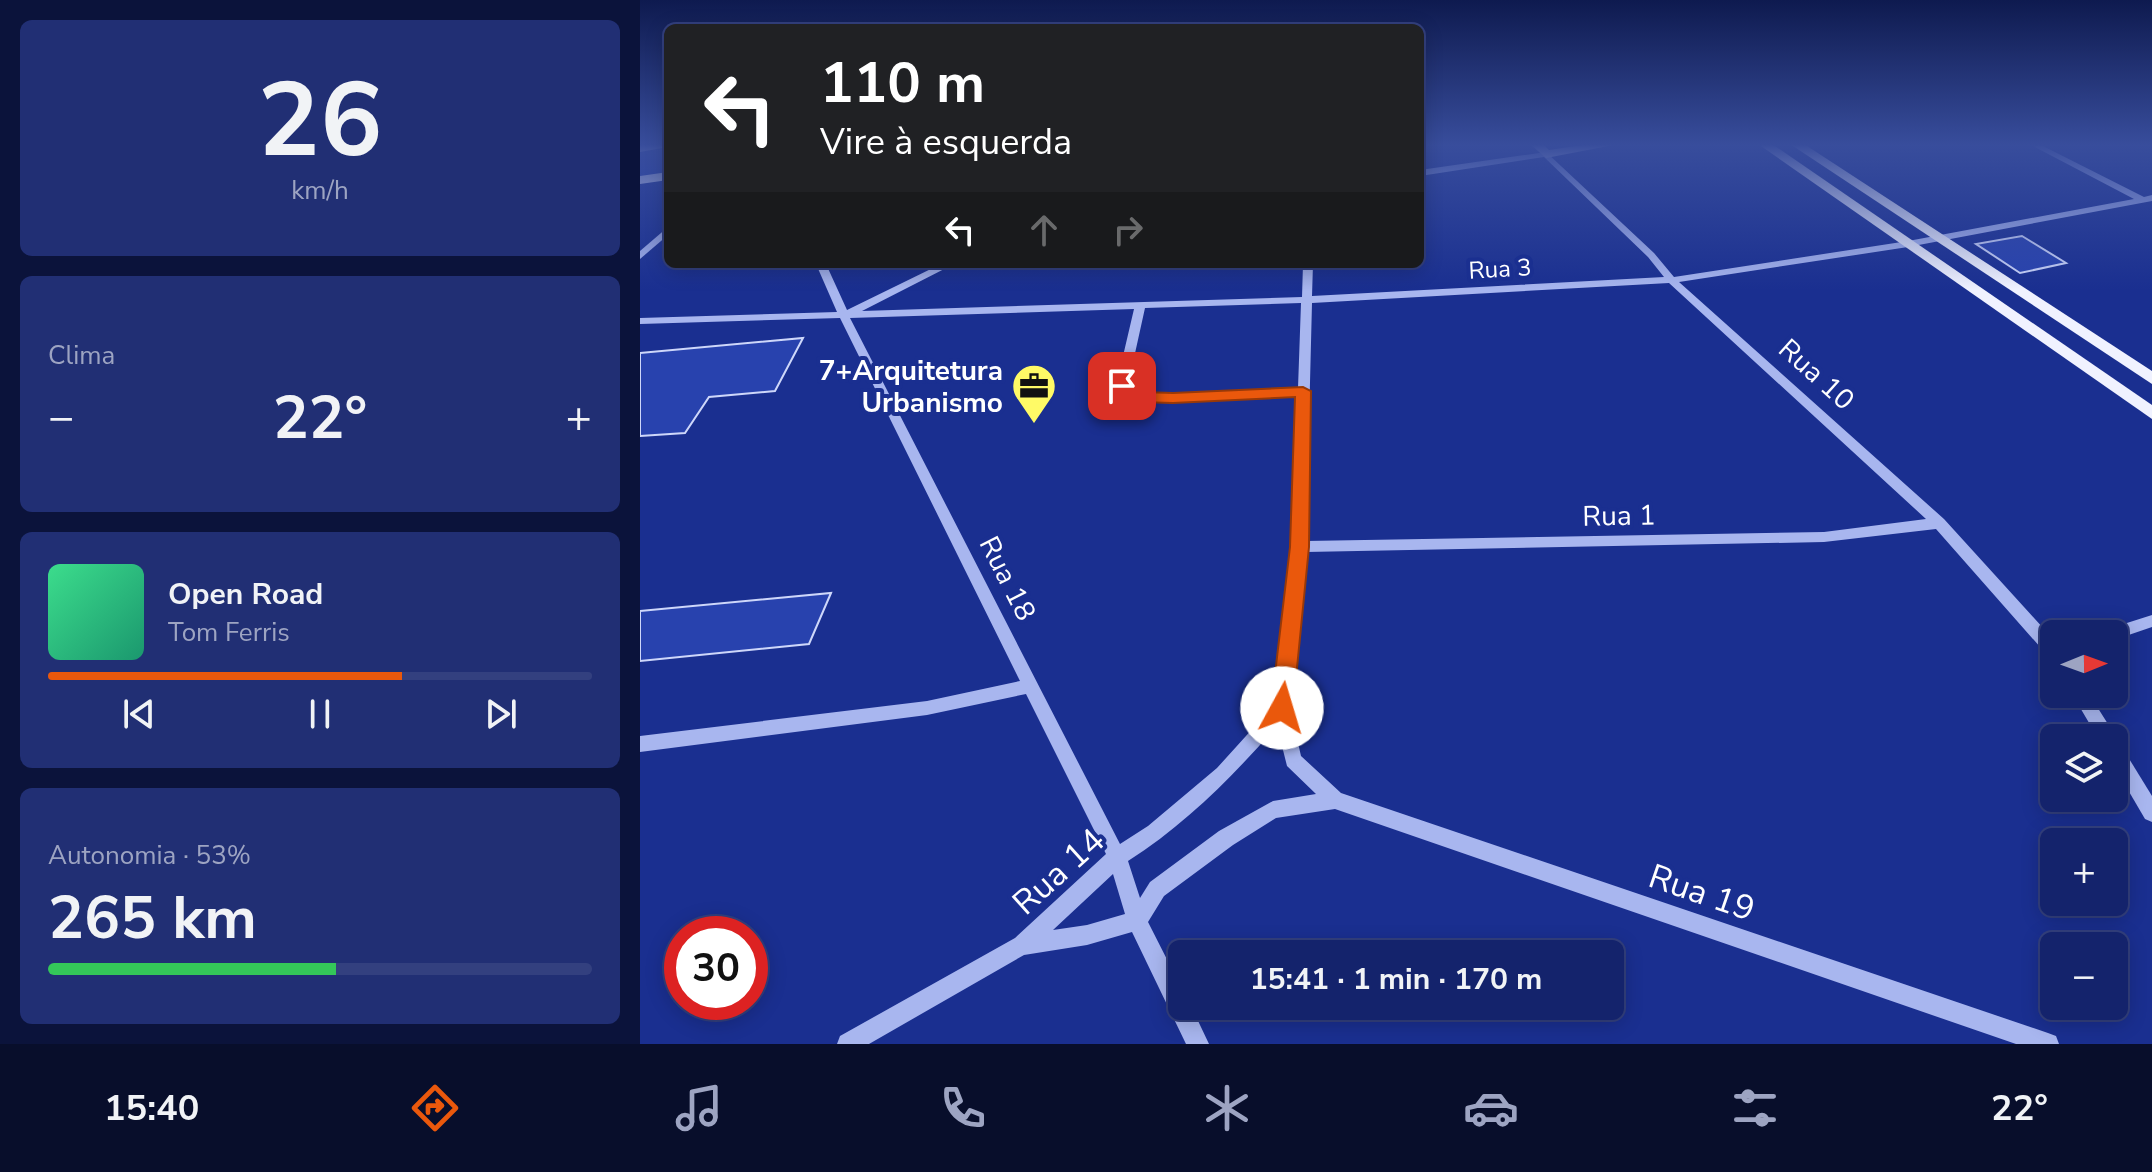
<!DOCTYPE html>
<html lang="pt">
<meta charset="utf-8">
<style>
:root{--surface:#14236c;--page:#212f74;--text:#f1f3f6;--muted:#9da4c2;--line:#33407f;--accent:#ea580c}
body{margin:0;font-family:"Nunito Sans",sans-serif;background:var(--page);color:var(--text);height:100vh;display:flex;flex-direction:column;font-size:30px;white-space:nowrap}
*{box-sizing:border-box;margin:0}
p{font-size:26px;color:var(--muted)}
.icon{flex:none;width:44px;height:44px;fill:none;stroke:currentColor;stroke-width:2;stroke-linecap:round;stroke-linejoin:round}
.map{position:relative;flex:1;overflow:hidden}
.sheet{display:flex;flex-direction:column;gap:20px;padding:20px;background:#0b133b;width:640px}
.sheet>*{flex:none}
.hud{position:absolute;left:24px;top:24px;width:760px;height:244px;border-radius:12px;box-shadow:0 4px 20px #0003,0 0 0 2px var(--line);background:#202124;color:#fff;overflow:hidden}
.needle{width:52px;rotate:89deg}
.buttons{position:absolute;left:1400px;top:620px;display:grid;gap:16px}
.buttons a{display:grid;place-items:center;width:88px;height:88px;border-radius:12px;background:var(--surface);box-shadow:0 4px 20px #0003,0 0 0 2px var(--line);font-size:40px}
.speed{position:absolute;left:24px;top:916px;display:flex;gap:16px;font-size:40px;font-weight:700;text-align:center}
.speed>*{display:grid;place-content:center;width:104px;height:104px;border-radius:50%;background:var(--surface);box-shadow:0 4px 20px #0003,0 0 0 2px var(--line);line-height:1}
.speed .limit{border:12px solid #d22;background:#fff;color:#111}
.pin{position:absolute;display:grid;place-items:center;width:68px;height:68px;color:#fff;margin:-34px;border-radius:16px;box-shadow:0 4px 12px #0006}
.me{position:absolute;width:88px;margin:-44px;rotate:6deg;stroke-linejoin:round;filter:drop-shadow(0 0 6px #0008)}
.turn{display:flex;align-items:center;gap:28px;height:168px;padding:0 24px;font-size:36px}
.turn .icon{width:104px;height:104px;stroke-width:2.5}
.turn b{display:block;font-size:56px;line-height:68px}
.lanes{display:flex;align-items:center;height:76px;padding:0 24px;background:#0003;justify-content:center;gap:40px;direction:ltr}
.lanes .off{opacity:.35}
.big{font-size:60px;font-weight:700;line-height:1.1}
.sheet .card{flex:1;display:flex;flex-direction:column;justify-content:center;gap:12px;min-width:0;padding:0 28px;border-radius:12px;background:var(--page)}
.sheet .dial{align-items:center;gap:0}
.dial b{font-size:104px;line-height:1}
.song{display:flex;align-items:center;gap:24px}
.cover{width:96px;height:96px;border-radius:12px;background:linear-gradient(135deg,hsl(150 70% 55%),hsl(160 70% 35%))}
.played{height:8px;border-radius:4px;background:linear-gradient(90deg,var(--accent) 65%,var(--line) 65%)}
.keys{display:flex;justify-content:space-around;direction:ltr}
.heat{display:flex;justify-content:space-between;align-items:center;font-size:44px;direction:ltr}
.charge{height:12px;border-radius:6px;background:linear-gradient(90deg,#34c759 53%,var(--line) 0)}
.trip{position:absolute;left:528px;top:940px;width:456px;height:80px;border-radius:12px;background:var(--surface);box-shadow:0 4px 20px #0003,0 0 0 2px var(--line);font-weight:700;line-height:80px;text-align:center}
.dock{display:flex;height:128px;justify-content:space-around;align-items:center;background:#080e2b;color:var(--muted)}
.dock .icon{width:56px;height:56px}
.dock .active{color:var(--accent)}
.dock b{font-size:36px;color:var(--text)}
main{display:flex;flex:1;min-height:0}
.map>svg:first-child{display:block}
</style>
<main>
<section class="sheet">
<div class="card dial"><b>26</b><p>km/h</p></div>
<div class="card"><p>Clima</p>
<div class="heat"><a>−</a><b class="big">22°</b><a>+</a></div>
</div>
<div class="card">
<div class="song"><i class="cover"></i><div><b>Open Road</b><p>Tom Ferris</p></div></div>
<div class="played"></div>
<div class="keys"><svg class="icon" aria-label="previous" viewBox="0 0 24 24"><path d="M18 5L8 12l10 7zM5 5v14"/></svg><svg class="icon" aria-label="pause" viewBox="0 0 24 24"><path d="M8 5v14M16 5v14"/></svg><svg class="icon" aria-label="next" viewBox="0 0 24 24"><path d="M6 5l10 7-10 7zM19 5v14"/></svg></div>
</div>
<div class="card"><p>Autonomia · 53%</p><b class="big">265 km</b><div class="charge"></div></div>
</section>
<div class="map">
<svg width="1512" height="1044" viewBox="0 0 1512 1044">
<rect width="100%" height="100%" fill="#1a2f90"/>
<path fill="#223ca9" d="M28,148V173L0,177V152Z"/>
<g fill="#2842ae" stroke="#ced7fa" stroke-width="2">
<path d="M1382,236L1426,263L1380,273L1336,244Z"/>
<path d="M163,338L135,391L69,397L45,433L0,436V353Z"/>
<path d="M191,593L169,644L0,661V611Z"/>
</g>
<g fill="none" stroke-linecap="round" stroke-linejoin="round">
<g fill="#a8b6ef" fill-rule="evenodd">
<path d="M1389,144H1399L1504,197L1512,195V201L1268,247L1039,282L1304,519L1414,640V658L1408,656L1296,529L1184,542L666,552L650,708L661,756L701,793L1408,1033L1416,1036L1419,1044H1376L695,809L636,818L593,845L524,896L508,922L542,989V1006H551L569,1044H546L492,932L447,945L384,955L229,1044H197L200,1036L375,938L466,854L386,694L287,715L0,752V736L287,701L380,681L200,318L0,324V318L197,312L176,264H186L207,310L301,264H314L222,311L662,297L663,264H673L672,296L1024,277L1008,257L904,157L780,176V170L906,152L1014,253L1034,277L1268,241L1494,199ZM1029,283L1286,519L1184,532L666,541L672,303ZM661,303L658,388L533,394L501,393L488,385L505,308ZM494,309L476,386L498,401L533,402L658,395L652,547L634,705L577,768L508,826L480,844L210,318ZM637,726L647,766L676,794L633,801L579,831L510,882L500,898L488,861C546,824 592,777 637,726ZM473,874L485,914L447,925L413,930Z"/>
<path d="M28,227V235L0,259V251Z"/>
<path d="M1512,615V627L1474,640V634H1466L1468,629Z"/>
<path d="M1432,694H1449L1473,732L1476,738L1474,742V738H1458Z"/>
<path d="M1474,742L1480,744L1512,796V822L1505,819L1474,766Z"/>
</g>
<g fill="#f0f2ff" fill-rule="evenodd">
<path d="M0,144H28V147L0,152Z"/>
<path d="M890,144H903L909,150L949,144H979L906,158Z"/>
<path d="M1118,144H1132L1512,405V419Z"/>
<path d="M1150,144H1164L1512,371V384Z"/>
<path d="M28,172V180L0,184V176Z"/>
</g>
</g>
<linearGradient id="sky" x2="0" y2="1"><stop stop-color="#0e1a4f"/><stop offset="0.5" stop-color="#384d9c"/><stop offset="1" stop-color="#384d9c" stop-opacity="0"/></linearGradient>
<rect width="1512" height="290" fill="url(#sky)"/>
<path fill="#ea580c" stroke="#983908" stroke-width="2" d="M482,382L502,392L533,393L663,387L671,391L669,547L653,708L649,715L642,718L634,715L631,708L650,547L655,397L533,403L498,402L477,390V383Z"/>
<defs>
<g id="office-pin" transform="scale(2.3)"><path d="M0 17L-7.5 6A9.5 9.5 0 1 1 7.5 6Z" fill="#fffa66" stroke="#1a2f90"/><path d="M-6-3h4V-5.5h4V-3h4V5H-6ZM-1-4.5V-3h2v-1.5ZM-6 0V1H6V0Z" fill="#111"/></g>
</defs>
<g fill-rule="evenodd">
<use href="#office-pin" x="394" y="386"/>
</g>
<g text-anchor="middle" stroke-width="8" stroke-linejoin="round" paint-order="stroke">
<g font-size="24" fill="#fff" stroke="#1a2f90">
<text transform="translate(860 269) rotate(-3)" y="8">Rua 3</text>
</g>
<g font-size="28" font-weight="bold" fill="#fff" stroke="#1a2f90" text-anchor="end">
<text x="363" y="380">7+Arquitetura<tspan x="363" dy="32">Urbanismo</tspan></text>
</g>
<g font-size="28" fill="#fff" stroke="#1a2f90">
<text transform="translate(1177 374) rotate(42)" y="10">Rua 10</text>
<text transform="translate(979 515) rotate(-1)" y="10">Rua 1</text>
<text transform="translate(368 578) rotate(63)" y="10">Rua 18</text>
</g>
<g font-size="34" fill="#fff" stroke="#1a2f90">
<text transform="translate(418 871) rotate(-42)" y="12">Rua 14</text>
<text transform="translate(1062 892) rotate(19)" y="12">Rua 19</text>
</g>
</g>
</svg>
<div class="buttons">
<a><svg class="needle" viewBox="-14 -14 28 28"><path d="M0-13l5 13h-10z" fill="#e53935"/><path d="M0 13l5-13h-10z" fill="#9da4c2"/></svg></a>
<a><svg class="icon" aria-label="layers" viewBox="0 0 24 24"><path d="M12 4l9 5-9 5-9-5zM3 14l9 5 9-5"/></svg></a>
<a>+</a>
<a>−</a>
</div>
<div class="speed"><div class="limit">30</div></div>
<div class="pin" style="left:482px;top:386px;background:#d93025"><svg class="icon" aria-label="arrive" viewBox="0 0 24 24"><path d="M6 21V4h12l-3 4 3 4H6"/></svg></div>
<svg class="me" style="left:642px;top:708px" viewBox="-20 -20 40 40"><circle r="19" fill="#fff"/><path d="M0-13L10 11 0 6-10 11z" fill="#ea580c"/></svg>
<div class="trip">15:41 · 1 min · 170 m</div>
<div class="hud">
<div class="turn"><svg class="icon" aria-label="left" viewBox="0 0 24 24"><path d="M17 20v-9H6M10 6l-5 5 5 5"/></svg><div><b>110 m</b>Vire à esquerda</div></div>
<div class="lanes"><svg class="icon" aria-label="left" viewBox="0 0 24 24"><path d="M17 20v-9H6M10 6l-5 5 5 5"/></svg><svg class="icon off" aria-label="ahead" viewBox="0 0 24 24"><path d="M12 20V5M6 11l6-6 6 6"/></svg><svg class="icon off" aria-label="right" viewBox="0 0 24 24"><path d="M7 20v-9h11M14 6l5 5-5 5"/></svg></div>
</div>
</div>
</main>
<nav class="dock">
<b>15:40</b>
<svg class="icon active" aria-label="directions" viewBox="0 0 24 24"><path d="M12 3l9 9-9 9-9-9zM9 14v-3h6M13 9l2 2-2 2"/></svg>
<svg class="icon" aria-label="music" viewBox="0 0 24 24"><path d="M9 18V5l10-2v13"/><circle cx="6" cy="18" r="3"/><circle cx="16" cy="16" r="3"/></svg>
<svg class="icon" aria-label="phone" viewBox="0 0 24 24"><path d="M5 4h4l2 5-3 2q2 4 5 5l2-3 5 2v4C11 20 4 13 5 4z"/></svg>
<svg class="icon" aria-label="climate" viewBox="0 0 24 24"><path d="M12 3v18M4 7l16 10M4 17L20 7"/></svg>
<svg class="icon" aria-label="car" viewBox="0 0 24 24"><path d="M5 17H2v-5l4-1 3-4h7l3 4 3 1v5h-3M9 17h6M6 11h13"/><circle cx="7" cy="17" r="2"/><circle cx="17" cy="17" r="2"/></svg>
<svg class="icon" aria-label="filters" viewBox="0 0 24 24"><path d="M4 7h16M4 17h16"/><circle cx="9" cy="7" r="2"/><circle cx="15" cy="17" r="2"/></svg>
<b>22°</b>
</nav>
